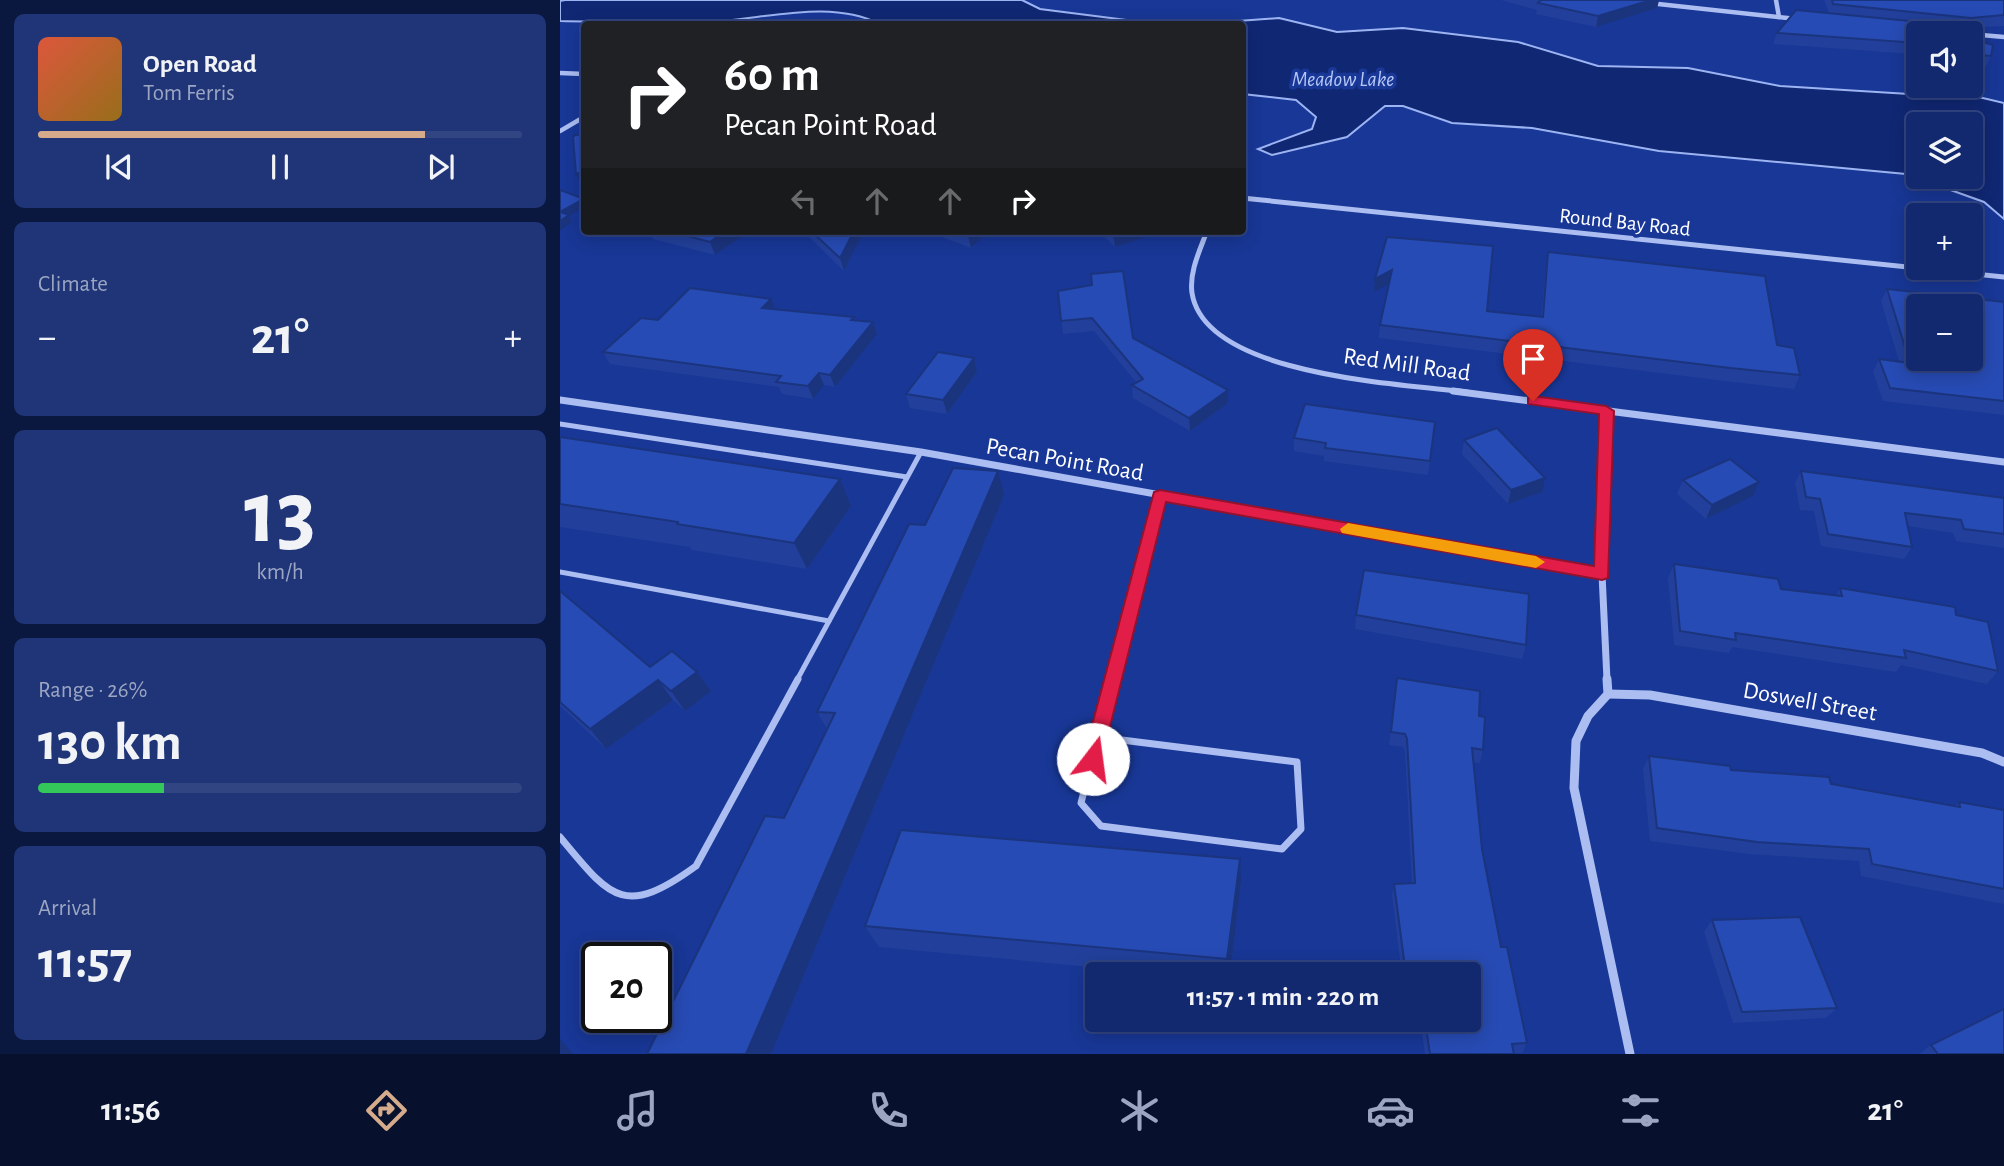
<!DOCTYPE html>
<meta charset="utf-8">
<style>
:root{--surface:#122970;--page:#1f3578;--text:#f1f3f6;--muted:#9ca6c3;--line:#314583;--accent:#d6ab8b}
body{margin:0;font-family:"Alegreya Sans",sans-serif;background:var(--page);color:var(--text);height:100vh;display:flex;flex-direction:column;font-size:26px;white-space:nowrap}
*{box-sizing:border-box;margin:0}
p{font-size:23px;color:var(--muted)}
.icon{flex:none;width:38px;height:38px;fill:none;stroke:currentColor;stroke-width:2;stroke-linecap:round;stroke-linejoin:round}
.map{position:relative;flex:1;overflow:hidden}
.side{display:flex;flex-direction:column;gap:14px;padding:14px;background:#0a173e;width:560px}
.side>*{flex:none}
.banner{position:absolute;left:21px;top:21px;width:665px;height:214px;border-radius:7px;box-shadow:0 4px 18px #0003,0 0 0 2px var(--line);background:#202124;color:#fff;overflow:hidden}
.controls{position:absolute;left:1346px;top:21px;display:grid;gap:14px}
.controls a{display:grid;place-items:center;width:77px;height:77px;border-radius:7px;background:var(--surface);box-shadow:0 4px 18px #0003,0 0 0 2px var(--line);font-size:35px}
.speed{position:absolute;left:21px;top:942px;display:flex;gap:14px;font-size:35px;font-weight:700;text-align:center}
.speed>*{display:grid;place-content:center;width:91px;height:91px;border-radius:50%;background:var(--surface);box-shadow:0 4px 18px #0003,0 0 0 2px var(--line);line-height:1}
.speed .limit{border:4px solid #111;border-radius:10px;background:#fff;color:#111}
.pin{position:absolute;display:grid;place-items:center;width:60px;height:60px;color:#fff;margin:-72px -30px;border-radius:50% 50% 50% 0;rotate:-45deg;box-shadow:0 0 7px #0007}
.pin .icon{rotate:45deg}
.me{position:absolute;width:77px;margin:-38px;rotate:15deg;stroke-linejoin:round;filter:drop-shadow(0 0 5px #0008)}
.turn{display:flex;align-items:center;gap:24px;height:147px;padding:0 28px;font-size:32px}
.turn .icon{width:91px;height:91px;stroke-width:2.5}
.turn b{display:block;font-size:49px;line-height:60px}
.lanes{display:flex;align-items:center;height:66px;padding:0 28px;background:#0003;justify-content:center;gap:35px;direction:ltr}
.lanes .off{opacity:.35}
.big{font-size:52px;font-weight:600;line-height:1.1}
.side .widget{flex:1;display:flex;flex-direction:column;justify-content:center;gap:10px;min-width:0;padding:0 24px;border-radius:10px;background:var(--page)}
.side .dial{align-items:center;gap:0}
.dial b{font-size:91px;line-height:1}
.song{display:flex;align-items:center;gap:21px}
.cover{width:84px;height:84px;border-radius:10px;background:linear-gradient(135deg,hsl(10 70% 55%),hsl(40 70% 35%))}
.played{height:7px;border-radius:4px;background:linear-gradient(90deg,var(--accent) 80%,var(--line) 80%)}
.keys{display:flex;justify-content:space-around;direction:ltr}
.heat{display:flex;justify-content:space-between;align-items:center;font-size:38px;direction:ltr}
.charge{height:10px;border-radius:5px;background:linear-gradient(90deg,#34c759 26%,var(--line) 0)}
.trip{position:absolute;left:525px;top:962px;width:396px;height:70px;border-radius:7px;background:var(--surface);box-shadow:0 4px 18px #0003,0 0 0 2px var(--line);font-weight:600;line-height:70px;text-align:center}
.menu{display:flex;height:112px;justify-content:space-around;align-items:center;background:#07102d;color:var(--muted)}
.menu .icon{width:49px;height:49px}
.menu .active{color:var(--accent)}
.menu b{font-size:32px;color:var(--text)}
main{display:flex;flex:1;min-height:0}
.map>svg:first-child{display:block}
</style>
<main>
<section class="side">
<div class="widget">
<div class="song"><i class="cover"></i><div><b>Open Road</b><p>Tom Ferris</p></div></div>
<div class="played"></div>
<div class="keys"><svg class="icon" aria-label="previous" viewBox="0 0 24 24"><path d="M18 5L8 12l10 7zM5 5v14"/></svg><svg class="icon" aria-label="pause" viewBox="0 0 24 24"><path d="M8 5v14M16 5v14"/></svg><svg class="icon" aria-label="next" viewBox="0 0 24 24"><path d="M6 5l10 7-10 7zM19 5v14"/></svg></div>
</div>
<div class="widget"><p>Climate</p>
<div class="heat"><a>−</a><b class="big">21°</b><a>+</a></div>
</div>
<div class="widget dial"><b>13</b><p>km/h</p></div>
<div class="widget"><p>Range · 26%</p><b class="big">130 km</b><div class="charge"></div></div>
<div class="widget"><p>Arrival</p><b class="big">11:57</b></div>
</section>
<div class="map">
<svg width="1444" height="1054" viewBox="0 0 1444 1054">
<rect width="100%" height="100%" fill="#183796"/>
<g fill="#102773" stroke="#9db4f3" stroke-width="2" fill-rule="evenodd">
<path d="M5,0H462L480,9L598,24H320C272,0 213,17 161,21C108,25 54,22 0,21V1Z"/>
<path d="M719,18L777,32L843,28L958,42L1038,66L1128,68L1220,86L1349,94H1406L1444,103V219L1424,202L1346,174L1099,151L972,128L892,123L843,106H825L787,137L712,155L698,149L752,129L756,117L736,100L683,94L682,24H636ZM1358,124H1410V177H1358Z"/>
</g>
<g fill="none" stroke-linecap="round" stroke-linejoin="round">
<g stroke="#abbdf1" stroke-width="5">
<path d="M0,424L347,477"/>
<path d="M0,572L269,621"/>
<path d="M237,680L361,452"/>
<path d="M553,680L600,496"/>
</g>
<g stroke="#abbdf1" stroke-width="7">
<path d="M538,737L737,762L741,829L722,849L541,826L521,803L553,679"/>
<path d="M0,837C50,897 63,919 136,866L238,679"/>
</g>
<g stroke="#abbdf1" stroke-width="4.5">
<path d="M1216,0L1219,17"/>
<path d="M1089,3L1237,19"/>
<path d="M1385,32L1402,33"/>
<path d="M1410,34L1444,37"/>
<path d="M0,73L24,74"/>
<path d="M0,131L24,117"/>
</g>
<g stroke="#abbdf1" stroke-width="5">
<path d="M682,198L1444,277"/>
<path d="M647,231C640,250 629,272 632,293C645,376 842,384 907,392"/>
</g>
<g stroke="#abbdf1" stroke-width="7">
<path d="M893,391L1444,462"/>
<path d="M0,400L361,452L1042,574"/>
<path d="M1047,411L1042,574L1047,680"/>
</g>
<g stroke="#abbdf1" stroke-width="9">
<path d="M1047,679L1048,694L1028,716L1016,741L1014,788L1070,1054"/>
<path d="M1048,694L1090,695L1422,753L1444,762"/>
</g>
</g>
<g fill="#22409b">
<path d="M941,0H1099L1097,8L1036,27L976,14L977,10Z"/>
<path d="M1264,0H1444V26L1406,28L1369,25L1358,33V61H1356L1353,54L1213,44L1217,33L1269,13Z"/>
<path d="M1410,38L1431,56L1425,68L1410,66Z"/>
<path d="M89,231H186L187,233L155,255L93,239Z"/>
<path d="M243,231H304L284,271Z"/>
<path d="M366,231H428L411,248Z"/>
<path d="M440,231H488L484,237Z"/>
<path d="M539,231H582L583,238L555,247Z"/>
<path d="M988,252L1217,345L1240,375L1234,389L1165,381L819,338L820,325L829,284L814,292L815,279L927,311L981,317L986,265Z"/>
<path d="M1327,289L1444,302V415L1323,401L1313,372L1319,359L1339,361L1321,301Z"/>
<path d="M498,291L668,403L630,431L573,398L572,385L576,382L534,331L503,334Z"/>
<path d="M215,309L313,322L317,334L275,387L264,385L253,399L222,394L219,387L50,364L43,352L98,320Z"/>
<path d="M414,358L417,372L387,414L350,408L346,394Z"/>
<path d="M875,422L868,475L764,461V456L734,451V438Z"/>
<path d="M0,437L280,479L291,506L247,569L132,550L130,547L0,527Z"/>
<path d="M904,440L982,492L948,504L902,454Z"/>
<path d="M1241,471L1444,498V548L1396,541L1393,533L1348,526L1352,547L1344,559L1261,546L1254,511L1240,510L1235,483Z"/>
<path d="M1123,480L1199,482L1193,496L1146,519L1117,494Z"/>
<path d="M444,495L211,1054H87L224,818L267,729L257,712L365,525Z"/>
<path d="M1114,564L1221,589L1276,595L1280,588L1396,615L1438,671L1427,684L1341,665L1336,672L1172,647L1169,653L1114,645L1108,578Z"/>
<path d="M0,591L90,667L137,672L151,691L125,711L113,700L46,749L0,706Z"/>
<path d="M796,615L966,645L962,659L795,629Z"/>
<path d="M837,678L919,716L923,750L920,763L913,762L922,849L941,947L967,1043L962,1053L865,1054L860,1020H908V975H842L832,896L834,884L852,883L845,752L843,747L829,745Z"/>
<path d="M1089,756L1171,770L1271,784L1395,806L1399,802L1444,810V904L1301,876L1299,861L1189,854L1090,841L1083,769Z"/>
<path d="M681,882L670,975H616L319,947L305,926Z"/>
<path d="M1152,920L1277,1008L1266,1018L1173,1023L1144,932Z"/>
<path d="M1371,1045L1444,1054H1359Z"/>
</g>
<g fill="#1b347e">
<path d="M1091,0H1099L1097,8L1036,27L1038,16Z"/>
<path d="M24,171V186L23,187L16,174Z"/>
<path d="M24,199V207L9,216L12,222L0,231V212Z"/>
<path d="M165,231H186L187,233L155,255L150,242Z"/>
<path d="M294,231H304L284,271L280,258Z"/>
<path d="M413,231H428L411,248L408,236Z"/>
<path d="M483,231H488L484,237Z"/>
<path d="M562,231H582L583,238L555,247L553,234Z"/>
<path d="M832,270L831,283L814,292L815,279Z"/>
<path d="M211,299L216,311L202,308Z"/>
<path d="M313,322L317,334L275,387L270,375Z"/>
<path d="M414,358L417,372L387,414L383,400Z"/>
<path d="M259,373L264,385L253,399L248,386Z"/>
<path d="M668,390V403L630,431L629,418Z"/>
<path d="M438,471L444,495L211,1054H186Z"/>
<path d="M985,478L982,492L948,504L951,490Z"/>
<path d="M280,479L291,506L247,569L234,543Z"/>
<path d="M1199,482L1193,496L1146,519L1152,505Z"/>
<path d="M137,672L151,691L125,711L111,691Z"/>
<path d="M98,680L113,700L46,749L30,729Z"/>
<path d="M680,859L681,882L670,975H669L667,959Z"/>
<path d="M0,1039L13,1054H1L0,1052Z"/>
</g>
<g fill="#274bb4" stroke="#1b347e" stroke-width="2" fill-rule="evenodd">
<path d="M980,0H1091L1038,16L978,3L981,0Z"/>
<path d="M1272,0H1444V15L1411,18L1273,4Z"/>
<path d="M1236,10L1360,22L1396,33H1358V43L1217,33Z"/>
<path d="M1410,38L1433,45L1431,56L1410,54Z"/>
<path d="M24,133V171L16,174L13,136Z"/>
<path d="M0,190L24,199L0,212Z"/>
<path d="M0,212L9,215L0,221Z"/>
<path d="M108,231H165L150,242Z"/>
<path d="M251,231H294L280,258Z"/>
<path d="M395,231H413L408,236Z"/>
<path d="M827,237L933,246L927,311L983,317L988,252L1205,276L1217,345L1234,348L1240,375L1170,368L820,325L832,270L815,279Z"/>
<path d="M563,271L573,338L668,390L629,418L572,385L583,379L532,318L501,321L498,291L532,285L531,274Z"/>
<path d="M130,288L211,299L202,308L294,317L291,320L313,322L270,375L259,373L248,386L216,382L221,376L43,352L81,318L98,320Z"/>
<path d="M1327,289L1444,302V401L1330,388L1319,359L1350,363ZM1358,306H1410V359H1358Z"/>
<path d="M378,352L414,358L383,400L346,394Z"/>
<path d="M745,404L875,422L870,461L765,448L766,443L734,438Z"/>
<path d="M937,428L985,478L951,490L904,440Z"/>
<path d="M0,437L280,479L234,543L117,524L118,522L0,504Z"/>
<path d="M1170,459L1199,482L1152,505L1123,480Z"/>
<path d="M393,468L438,471L186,1054H87L205,816L224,818L275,713L257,712L349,524L365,525Z"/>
<path d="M1241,471L1444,498V534L1404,529L1401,520L1345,513L1352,547L1268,534L1260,499L1246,497Z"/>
<path d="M1114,564L1218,579L1221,589L1282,596L1280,588L1395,607L1396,615L1428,622L1438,671L1344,650L1346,658L1175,633L1176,640L1120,631Z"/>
<path d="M804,570L969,594L966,645L796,615Z"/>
<path d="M0,591L90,667L112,651L137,672L111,691L98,680L30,729L0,702Z"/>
<path d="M837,678L920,691L919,716L925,717L923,750L912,748L922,849L941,947H947L967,1043L952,1044L954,1054H870L865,1020H908V975H846L834,884L855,883L847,739L845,734L831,732Z"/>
<path d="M1089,756L1170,766L1171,770L1269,777L1271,784L1400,807L1399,802L1444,810V889L1312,864L1309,849L1197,842L1097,828Z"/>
<path d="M341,830L680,859L667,959L305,926Z"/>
<path d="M1240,917L1277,1008L1182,1012L1152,920Z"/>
<path d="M1444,1009V1054H1378L1371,1045Z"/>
</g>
<path fill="#e11d48" stroke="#92132f" stroke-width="2" d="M973,396L1046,406L1054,411L1048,578L1042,580L606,502L542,759L539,765L533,768L526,765L523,759L594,492L600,490L1034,566L1039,414L968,404V398Z"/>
<path fill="#f59e0b" d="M788,523L976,556L985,562L976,568L782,533L780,529Z"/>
<g text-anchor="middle" stroke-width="7" stroke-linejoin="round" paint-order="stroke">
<g font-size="21" font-style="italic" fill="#b7c8f7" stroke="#183796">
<text x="783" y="86">Meadow Lake</text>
</g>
<g font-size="21" fill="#fff" stroke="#183796">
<text transform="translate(1065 222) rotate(6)" y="7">Round Bay Road</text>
</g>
<g font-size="24" fill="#fff" stroke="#183796">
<text transform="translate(847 364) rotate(8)" y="8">Red Mill Road</text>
<text transform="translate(505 459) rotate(10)" y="8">Pecan Point Road</text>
<text transform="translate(1250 701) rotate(10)" y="8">Doswell Street</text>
</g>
</g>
</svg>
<div class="controls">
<a><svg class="icon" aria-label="sound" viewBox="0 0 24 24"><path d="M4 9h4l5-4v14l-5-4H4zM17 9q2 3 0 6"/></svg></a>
<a><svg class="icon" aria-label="layers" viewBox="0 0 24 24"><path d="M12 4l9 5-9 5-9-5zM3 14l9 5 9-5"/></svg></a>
<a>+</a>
<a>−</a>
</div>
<div class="speed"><div class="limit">20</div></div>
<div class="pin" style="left:973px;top:401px;background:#d93025"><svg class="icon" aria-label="arrive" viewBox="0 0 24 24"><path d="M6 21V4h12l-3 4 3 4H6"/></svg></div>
<svg class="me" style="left:533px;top:759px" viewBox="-20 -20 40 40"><circle r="19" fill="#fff"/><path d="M0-13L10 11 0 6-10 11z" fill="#e11d48"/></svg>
<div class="trip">11:57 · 1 min · 220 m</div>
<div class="banner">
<div class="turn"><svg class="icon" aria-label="right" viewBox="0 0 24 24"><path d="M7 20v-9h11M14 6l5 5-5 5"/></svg><div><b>60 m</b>Pecan Point Road</div></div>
<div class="lanes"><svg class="icon off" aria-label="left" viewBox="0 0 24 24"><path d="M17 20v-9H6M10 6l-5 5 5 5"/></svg><svg class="icon off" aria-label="ahead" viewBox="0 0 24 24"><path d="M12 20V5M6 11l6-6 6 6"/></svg><svg class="icon off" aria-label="ahead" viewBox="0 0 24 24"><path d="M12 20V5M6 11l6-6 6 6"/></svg><svg class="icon" aria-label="right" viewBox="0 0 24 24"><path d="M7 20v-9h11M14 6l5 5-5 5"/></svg></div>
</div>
</div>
</main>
<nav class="menu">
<b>11:56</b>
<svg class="icon active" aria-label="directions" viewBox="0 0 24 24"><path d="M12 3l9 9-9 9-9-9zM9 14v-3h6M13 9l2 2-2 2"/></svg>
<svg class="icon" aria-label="music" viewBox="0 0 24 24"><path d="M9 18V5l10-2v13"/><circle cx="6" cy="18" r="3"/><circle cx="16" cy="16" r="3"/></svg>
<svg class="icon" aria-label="phone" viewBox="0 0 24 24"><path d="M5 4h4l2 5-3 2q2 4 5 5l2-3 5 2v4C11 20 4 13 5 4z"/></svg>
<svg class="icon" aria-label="climate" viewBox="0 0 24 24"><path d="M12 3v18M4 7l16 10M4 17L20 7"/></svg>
<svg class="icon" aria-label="car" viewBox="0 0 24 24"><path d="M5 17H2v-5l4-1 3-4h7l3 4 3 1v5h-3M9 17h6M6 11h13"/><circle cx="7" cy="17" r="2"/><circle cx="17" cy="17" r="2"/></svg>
<svg class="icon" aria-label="filters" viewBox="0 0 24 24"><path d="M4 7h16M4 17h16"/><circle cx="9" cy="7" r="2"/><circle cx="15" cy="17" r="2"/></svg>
<b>21°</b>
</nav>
